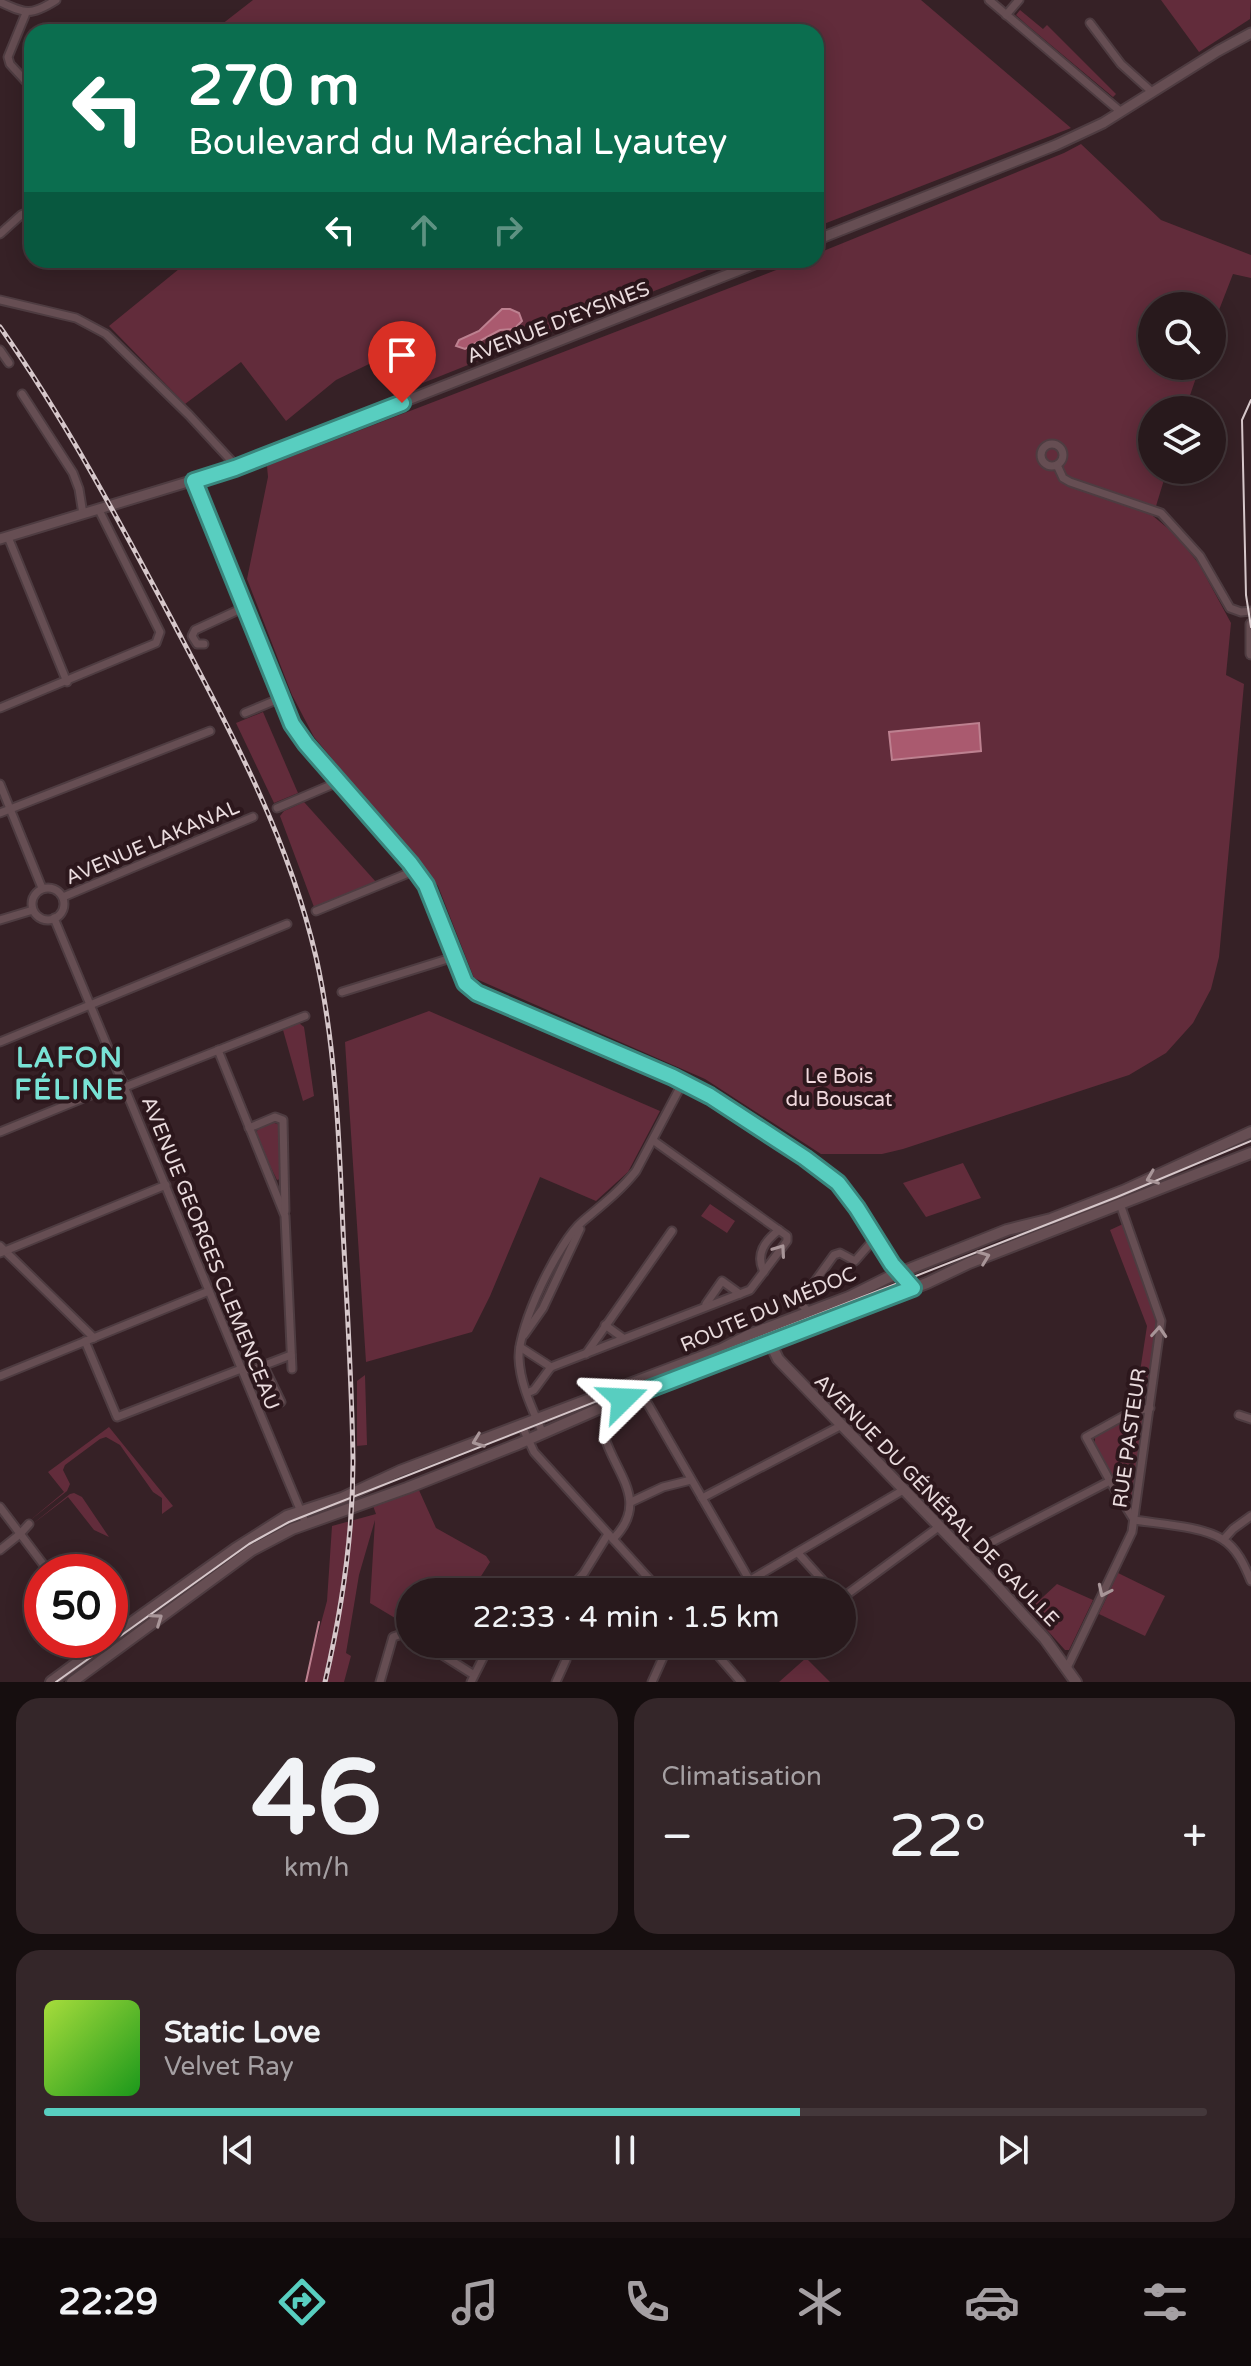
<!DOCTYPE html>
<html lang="fr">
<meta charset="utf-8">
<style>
:root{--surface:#28191c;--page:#342629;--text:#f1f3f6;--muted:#a5a0a3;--line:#44383b;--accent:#58cec0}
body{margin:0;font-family:"Varela Round",sans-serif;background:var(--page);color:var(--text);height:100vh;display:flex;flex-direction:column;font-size:30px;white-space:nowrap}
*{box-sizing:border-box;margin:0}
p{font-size:26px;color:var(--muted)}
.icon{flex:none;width:44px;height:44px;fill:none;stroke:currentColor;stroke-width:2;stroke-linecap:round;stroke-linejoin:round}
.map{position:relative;height:1682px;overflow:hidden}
.panel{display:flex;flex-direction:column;gap:16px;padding:16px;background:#160e0f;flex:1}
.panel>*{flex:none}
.guide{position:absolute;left:24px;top:24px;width:800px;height:244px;border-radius:24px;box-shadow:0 4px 20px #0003,0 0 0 2px var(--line);background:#0b6e4f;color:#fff;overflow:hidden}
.tools{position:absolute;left:1138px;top:292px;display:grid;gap:16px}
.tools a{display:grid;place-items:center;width:88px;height:88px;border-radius:50%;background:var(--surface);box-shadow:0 4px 20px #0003,0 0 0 2px var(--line);font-size:40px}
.speed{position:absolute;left:24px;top:1554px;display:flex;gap:16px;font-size:40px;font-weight:700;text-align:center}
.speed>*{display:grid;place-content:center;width:104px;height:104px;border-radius:50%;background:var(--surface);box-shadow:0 4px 20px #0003,0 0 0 2px var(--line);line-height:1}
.speed .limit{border:12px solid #d22;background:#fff;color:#111}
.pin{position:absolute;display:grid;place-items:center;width:68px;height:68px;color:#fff;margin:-82px -34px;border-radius:50% 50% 50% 0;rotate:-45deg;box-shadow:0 0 8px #0007}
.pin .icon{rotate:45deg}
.me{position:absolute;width:88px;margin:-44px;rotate:69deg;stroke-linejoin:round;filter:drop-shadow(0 0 6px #0008)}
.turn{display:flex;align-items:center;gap:28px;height:168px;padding:0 32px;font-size:36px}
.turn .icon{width:104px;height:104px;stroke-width:2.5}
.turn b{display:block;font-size:56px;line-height:68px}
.lanes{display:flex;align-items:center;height:76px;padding:0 32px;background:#0003;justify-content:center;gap:40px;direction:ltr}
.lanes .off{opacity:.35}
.big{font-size:60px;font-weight:600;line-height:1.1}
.panel .widget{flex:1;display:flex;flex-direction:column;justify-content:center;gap:12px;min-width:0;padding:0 28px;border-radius:24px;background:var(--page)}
.panel .dial{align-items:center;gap:0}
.dial b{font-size:104px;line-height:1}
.song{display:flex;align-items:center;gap:24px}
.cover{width:96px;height:96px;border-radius:12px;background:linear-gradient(135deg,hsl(80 70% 55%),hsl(120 70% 35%))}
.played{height:8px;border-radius:4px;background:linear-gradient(90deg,var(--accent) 65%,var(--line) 65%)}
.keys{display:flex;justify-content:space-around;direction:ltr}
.heat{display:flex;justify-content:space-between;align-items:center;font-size:44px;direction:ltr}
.panel .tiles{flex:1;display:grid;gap:16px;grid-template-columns:1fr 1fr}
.widget:last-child{grid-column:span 2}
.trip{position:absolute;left:396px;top:1578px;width:460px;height:80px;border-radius:40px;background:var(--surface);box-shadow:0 4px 20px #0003,0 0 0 2px var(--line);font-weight:600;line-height:80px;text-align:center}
.dock{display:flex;height:128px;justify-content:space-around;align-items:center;background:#100a0b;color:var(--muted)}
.dock .icon{width:56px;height:56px}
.dock .current{color:var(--accent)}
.dock b{font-size:36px;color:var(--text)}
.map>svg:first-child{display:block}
</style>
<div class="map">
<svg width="1251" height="1682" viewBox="0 0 1251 1682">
<rect width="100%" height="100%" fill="#362126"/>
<g fill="#622c3b">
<path d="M253,0H921L1071,128L816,227V32H220L217,28Z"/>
<path d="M1161,0H1251L1250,19L1199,52Z"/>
<path d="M1020,10L1043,29L1047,25L1116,94L1113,97L1027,25L1016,15Z"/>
<path d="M1081,144L1161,220L1251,255V278L1233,274L1212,328V306H1152V366H1200L1185,410H1152V470H1167L1153,516L1176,535L1199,564L1231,623L1226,675L1244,684L1219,957L1211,989L1193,1023L1166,1053L1129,1075L903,1149L882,1154H821L705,1079L474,978L438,886L314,737L292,695L247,579L268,477L267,466L802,260H816V254L1064,153Z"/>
<path d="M172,260H732L423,383L398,350L336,380L286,421L241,362L185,404L109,326L179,269Z"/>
<path d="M263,712L298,793L274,803L236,723Z"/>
<path d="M304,802L376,882L314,907L280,816L284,811Z"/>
<path d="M429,1011L660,1111L628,1172L596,1201L540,1177L490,1296L472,1332L366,1362L345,1042Z"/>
<path d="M299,1023L304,1027L314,1096L303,1101L283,1030Z"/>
<path d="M272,1122L280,1125L281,1174L280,1179L277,1180L255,1135L259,1127Z"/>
<path d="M963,1163L981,1198L926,1217L903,1183Z"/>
<path d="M710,1204L735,1221L727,1233L701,1216Z"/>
<path d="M1123,1224L1156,1321L1146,1401L1135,1404L1147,1326L1110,1230Z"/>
<path d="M365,1375L367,1445L357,1446V1381Z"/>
<path d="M1135,1413L1145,1418L1135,1490L1132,1495L1126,1496L1120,1493L1095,1444V1437Z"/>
<path d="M109,1427L173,1506L162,1514V1498L153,1492L120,1445L106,1437L100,1439L65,1465L63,1470L70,1484L67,1491L28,1522L64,1492L48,1472Z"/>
<path d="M418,1488L436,1528L486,1556L490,1562L471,1592H410V1627L370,1603L375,1520L359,1575L346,1653L351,1656L344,1682H305L327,1601L332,1526L376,1514L372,1503Z"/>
<path d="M74,1493L82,1497L109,1537L94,1530L68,1497L30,1526L70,1494Z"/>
<path d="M1118,1573L1165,1596L1145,1636L1099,1614Z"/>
<path d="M1057,1584L1093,1600L1069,1650H1065L1029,1610Z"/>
<path d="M806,1658L830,1682H779Z"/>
</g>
<g fill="#aa5a6f" stroke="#bd8190" stroke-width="2">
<path d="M502,309H510L519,313L522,321L514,329L500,330L465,349L456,346L459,340L479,331Z"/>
<path d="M979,723L981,751L892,760L889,732Z"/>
</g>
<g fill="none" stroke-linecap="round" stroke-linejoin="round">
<path stroke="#bd8190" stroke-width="2" d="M306,1682L319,1622"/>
<g stroke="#4e3c41" stroke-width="11">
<g id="minor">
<path d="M989,0L1121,112"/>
<path d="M0,2C26,14 31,16 56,0"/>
<path d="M26,13L8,57L10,64L32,88"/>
<path d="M1006,15L1019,0"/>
<path d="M1090,23L1121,64L1152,92"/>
<path d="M0,234L21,215L32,210"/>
<path d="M0,300L76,318L106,334L189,415L237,467"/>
<path d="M0,350L9,363"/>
<path d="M22,394L73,473L79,489L83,514"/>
<circle cx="1052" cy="455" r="11"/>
<path d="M1057,465L1063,478L1070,482L1161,513L1200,556L1230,608L1241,612L1251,611"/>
<path d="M8,537L67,682"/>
<path d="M204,644H197L192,636L195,630L245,607"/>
<path d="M0,708L156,643L160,632L99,510"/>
<path d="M245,713L281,698"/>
<path d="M0,784L42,888"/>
<path d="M277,808L338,782"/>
<path d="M0,813L210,731"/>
<circle cx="48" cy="904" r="16"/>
<path d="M63,897L253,817"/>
<path d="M316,911L416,870"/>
<path d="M54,918L306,1524"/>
<path d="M0,920L33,910"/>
<path d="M342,992L454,957"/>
<path d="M0,1042L287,924"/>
<path d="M218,1050L285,1216L292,1369"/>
<path d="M125,1087L305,1016"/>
<path d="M249,1128L275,1117L283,1120L285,1211"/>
<path d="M0,1132L123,1082"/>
<path d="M0,1246L94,1338"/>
<path d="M0,1253L166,1185"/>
<path d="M764,1272C755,1254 765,1241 779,1230"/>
<path d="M706,1304L722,1281L740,1294"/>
<path d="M809,1312L803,1306V1298L834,1255L840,1253L855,1261L875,1238"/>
<path d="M605,1325L623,1338"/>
<path d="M524,1335L543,1308L580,1229"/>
<path d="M85,1341L117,1417L241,1369L252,1370L291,1355"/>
<path d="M520,1347L551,1367"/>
<path d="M586,1354L672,1231"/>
<path d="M263,1365L281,1402"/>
<path d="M0,1376L209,1291"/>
<path d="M641,1392L750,1581"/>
<path d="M527,1393L534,1390L551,1367L750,1290L787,1241V1236L654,1141"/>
<path d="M605,1406C608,1417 602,1427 605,1438C616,1474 650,1502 613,1539"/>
<path d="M1239,1415L1251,1419"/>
<path d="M521,1424L534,1452L661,1592"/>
<path d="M543,1434C533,1410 520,1385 519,1358C518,1326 558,1242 583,1221C602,1205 621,1190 636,1171L683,1082"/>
<path d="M702,1498L842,1425"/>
<path d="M631,1502L663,1487L691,1480"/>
<path d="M0,1507L49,1572"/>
<path d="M1134,1520L1110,1481L1086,1437L1131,1412L1150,1408"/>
<path d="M1134,1520C1159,1524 1201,1526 1222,1539C1237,1548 1245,1566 1251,1581"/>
<path d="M1224,1539L1233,1529L1251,1516"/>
<path d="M0,1550L20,1534L29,1524"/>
<path d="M798,1553L833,1592"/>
<path d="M967,1555L1110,1481"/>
<path d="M567,1592L584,1573L608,1534"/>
<path d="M730,1592L905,1489"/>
<path d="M842,1598L940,1526"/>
<path d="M425,1644L474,1675"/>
<path d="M708,1644L741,1682"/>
<path d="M1067,1668L1132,1532L1161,1321L1120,1204"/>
<path d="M380,1682L393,1637L405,1633L410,1636"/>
<path d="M471,1682L483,1658"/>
<path d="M556,1682L566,1660L565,1644"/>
<path d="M652,1682L669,1644"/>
</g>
</g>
<g stroke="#4e3c41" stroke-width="13">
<g id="tertiary">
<path d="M816,240L1056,145L1103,123L1218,51L1251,33"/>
<path d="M194,481L292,724L426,885L465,983L477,993L673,1077L710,1096L805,1158L838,1183L857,1208L892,1264L913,1288"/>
<path d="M0,539L237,467L765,260"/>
<path d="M1251,624V654"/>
</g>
</g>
<g stroke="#4e3c41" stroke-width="14">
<g id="secondary">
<path d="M764,1329L778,1359L993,1582L1045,1639L1076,1682"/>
<path d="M110,1638L235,1549L287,1516L342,1498L400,1471L722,1349L749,1335L849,1297L887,1278L1007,1230L1051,1219L1123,1191L1251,1132"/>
<path d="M51,1682L108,1640"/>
<path d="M72,1682L252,1550L292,1529L407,1488L518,1444L605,1406L927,1283L969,1263L1251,1153"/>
</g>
</g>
<use href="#minor" stroke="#664e53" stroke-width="7"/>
<use href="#tertiary" stroke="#664e53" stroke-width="9"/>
<use href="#secondary" stroke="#664e53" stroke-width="10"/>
<g stroke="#d6c7ca" stroke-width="2">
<path d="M1251,400L1242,420L1246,595L1251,627"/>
<path d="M56,1682L249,1544L289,1522L1117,1197L1251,1141"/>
</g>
<g stroke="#d6c7ca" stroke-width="5">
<path id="rail" d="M0,327C66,421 119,521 173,622C230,730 288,836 316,957C336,1047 339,1138 343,1230C347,1307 352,1384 353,1461C353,1536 342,1609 325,1682"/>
</g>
<use href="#rail" stroke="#2c171c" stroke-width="2" stroke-dasharray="6" stroke-linecap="butt"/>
</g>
<defs><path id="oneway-chevron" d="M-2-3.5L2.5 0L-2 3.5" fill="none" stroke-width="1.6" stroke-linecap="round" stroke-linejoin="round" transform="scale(2)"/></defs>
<g stroke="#a89598">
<use href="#oneway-chevron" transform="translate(1152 1178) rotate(158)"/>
<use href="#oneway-chevron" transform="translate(780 1250) rotate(-55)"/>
<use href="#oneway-chevron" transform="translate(984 1257) rotate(-21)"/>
<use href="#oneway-chevron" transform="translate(1159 1332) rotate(-86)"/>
<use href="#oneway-chevron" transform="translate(478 1441) rotate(159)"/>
<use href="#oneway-chevron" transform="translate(1104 1591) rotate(115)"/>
<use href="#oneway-chevron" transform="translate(157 1619) rotate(-35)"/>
</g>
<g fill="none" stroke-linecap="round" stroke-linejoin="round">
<g stroke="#39867d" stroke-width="20">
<path id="route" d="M402,403L235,468L194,481L292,724L306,744L410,863L426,885L465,983L477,993L673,1077L710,1096L805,1158L838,1183L857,1208L892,1264L913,1288L623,1399"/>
</g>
<use href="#route" stroke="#58cec0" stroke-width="14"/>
</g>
<g text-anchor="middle" stroke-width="8" stroke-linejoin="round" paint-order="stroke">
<g font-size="20" fill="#eadcde" stroke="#2c171c">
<text transform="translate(558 322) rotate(-21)" y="7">AVENUE D'EYSINES</text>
<text transform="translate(152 842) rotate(-23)" y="7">AVENUE LAKANAL</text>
<text transform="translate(211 1253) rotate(68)" y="7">AVENUE GEORGES CLEMENCEAU</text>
<text transform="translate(768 1309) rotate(-23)" y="7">ROUTE DU MÉDOC</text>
<text transform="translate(1129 1438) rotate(-82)" y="7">RUE PASTEUR</text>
<text transform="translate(937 1500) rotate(46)" y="7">AVENUE DU GÉNÉRAL DE GAULLE</text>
</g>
<g font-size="20" fill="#f0d8dd" stroke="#2c171c">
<text x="839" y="1083">Le Bois<tspan x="839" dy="23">du Bouscat</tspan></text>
</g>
<g font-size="28" font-weight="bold" letter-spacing="2" fill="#79e2d5" stroke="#2c171c">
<text x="70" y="1067">LAFON<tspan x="70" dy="32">FÉLINE</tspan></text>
</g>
</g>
</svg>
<div class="tools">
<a><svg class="icon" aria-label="search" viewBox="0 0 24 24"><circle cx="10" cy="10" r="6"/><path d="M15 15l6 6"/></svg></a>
<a><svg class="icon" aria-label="layers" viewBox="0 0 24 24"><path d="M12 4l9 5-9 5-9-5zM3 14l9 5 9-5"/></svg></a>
</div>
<div class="speed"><div class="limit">50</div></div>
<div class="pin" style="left:402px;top:403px;background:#d93025"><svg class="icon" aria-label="arrive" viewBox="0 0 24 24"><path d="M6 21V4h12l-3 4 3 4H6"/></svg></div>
<svg class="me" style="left:623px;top:1399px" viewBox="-20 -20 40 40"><path d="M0-17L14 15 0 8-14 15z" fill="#58cec0" stroke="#fff" stroke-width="4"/></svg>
<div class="trip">22:33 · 4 min · 1.5 km</div>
<div class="guide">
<div class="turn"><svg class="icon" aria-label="left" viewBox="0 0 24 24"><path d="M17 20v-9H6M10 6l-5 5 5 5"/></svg><div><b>270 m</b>Boulevard du Maréchal Lyautey</div></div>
<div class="lanes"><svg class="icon" aria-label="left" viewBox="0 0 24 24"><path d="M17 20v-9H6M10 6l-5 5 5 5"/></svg><svg class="icon off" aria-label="ahead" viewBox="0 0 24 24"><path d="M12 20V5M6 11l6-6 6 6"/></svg><svg class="icon off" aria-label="right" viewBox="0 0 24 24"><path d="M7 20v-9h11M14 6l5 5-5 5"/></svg></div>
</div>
</div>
<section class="panel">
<div class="tiles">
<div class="widget dial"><b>46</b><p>km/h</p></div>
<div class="widget"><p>Climatisation</p>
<div class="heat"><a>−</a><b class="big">22°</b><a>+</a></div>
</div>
<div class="widget">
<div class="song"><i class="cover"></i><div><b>Static Love</b><p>Velvet Ray</p></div></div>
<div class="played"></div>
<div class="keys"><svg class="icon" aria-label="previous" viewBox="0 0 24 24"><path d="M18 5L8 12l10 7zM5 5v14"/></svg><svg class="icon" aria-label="pause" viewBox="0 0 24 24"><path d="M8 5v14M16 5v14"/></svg><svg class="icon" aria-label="next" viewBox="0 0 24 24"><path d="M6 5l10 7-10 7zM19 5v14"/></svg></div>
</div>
</div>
</section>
<nav class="dock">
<b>22:29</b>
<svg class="icon current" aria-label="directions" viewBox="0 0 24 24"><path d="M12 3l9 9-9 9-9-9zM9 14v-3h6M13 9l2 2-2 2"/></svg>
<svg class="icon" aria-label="music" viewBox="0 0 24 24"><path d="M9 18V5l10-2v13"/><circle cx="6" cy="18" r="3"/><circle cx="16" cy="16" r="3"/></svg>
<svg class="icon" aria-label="phone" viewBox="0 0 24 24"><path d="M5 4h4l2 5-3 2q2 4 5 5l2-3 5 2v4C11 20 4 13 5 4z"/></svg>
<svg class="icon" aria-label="climate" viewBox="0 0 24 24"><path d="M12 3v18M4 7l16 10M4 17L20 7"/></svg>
<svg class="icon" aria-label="car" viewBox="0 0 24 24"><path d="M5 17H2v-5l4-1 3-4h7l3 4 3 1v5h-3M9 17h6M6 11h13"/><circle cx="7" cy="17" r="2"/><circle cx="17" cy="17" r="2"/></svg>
<svg class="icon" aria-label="filters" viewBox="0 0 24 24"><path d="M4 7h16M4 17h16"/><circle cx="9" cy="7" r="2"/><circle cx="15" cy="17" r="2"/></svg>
</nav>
